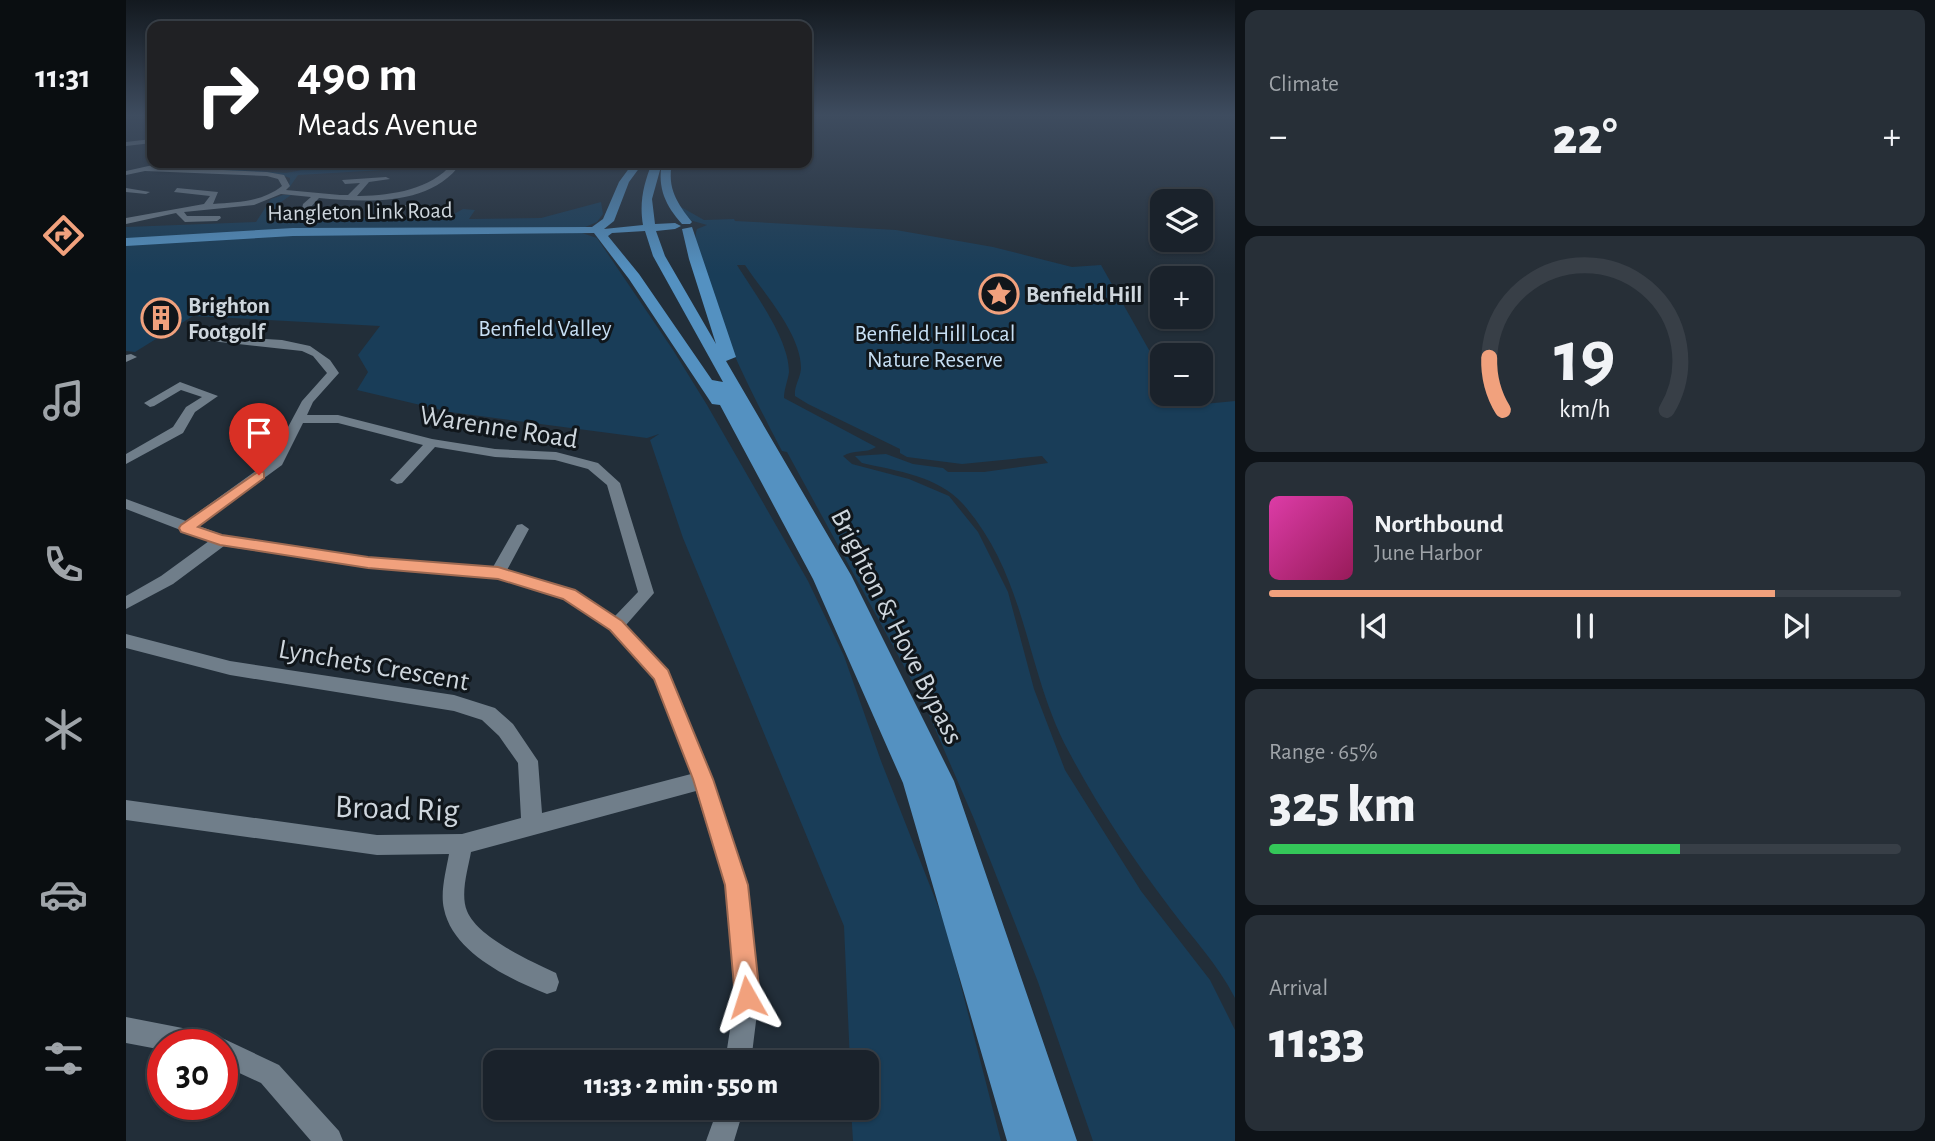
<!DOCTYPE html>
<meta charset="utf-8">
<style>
:root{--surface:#1a222b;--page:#272f37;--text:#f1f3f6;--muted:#9fa4a9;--line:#383f47;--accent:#f1a17d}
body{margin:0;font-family:"Alegreya Sans",sans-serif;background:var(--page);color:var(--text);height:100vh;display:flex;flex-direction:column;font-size:26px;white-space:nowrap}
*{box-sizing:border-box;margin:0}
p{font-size:23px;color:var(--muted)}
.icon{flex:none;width:38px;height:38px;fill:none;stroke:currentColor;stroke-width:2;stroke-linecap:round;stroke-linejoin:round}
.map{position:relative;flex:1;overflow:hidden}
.sheet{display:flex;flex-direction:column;gap:10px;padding:10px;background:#0e1318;width:700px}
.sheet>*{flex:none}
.guide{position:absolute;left:21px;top:21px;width:665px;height:147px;border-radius:14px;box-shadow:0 2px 5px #0004,0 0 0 2px var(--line);background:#202124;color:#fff;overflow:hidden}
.buttons{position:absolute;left:1024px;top:189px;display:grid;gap:14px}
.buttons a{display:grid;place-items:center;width:63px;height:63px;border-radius:14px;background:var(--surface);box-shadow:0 2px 5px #0004,0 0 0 2px var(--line);font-size:35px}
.speed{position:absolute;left:21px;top:1029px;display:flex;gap:14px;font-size:35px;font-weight:700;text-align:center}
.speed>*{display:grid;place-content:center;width:91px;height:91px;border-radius:50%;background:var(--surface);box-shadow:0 2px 5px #0004,0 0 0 2px var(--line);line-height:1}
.speed .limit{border:10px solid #d22;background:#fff;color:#111}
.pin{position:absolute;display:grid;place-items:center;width:60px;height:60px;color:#fff;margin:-72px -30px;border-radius:50% 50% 50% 0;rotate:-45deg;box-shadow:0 0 7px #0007}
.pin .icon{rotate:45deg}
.me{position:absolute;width:77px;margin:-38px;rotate:354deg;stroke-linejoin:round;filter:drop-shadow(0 0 5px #0008)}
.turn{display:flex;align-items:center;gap:24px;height:147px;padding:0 35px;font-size:32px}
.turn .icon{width:91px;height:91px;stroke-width:2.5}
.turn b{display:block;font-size:49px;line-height:60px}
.big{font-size:52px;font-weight:800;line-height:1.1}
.sheet .widget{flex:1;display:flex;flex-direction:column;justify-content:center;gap:10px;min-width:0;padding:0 24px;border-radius:14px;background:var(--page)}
.sheet .dial{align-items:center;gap:0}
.dial svg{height:182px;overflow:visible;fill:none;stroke:var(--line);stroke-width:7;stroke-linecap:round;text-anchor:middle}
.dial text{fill:var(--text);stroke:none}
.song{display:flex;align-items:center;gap:21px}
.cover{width:84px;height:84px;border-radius:10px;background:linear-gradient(135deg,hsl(320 70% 55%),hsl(330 70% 35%))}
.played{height:7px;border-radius:4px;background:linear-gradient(90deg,var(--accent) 80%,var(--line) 80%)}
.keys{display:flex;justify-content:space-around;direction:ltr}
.heat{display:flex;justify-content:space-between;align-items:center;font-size:38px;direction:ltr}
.charge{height:10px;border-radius:5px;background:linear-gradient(90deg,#34c759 65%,var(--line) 0)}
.trip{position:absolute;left:357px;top:1050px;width:396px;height:70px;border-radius:14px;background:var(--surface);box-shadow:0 2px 5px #0004,0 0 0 2px var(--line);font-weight:800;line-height:70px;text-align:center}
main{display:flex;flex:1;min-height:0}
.tab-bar{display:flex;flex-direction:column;width:126px;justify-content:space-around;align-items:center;background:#0a0e11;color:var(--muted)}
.tab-bar .icon{width:49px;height:49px}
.tab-bar .on{color:var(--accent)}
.tab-bar b{font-size:32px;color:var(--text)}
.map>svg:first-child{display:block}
</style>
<main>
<nav class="tab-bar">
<b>11:31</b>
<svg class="icon on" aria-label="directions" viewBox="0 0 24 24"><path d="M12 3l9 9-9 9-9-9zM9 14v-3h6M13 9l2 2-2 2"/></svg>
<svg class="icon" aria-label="music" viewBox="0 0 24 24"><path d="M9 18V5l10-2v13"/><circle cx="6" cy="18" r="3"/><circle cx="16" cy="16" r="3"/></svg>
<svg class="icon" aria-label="phone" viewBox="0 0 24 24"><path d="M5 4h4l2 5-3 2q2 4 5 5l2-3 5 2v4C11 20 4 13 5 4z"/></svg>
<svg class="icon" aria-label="climate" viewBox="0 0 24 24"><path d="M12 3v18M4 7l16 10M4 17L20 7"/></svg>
<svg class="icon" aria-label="car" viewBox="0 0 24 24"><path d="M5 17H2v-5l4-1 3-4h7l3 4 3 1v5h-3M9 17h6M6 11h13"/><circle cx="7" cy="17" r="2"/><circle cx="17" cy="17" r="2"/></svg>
<svg class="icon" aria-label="filters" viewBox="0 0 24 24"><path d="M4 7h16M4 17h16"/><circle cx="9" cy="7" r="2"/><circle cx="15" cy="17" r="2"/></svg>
</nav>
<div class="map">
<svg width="1109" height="1141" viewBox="0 0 1109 1141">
<rect width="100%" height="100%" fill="#222e39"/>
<g fill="#193d58">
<path d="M54,163H105L101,169L160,173L176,170L180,163H326L325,166L172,175L163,188L164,178L152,174L38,169Z"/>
<path d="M157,195H165L151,205L141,222L328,214L337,209L349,210L343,219L415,218L475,202L477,214L471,222L457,228C304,225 152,233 0,241V227L130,222L145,199Z"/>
<path d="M555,207L578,220L608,219L609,221L770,230L867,247L946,267L975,265L1036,373V394H1047L1049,399L1068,405L1109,401V998C1091,963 1067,939 1044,908C1007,859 972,807 943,752C899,671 902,578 837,504C812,476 771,471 736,463L729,456L760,454L787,464L817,468L822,472H858L922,463L916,456L836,464L781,457L774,453V449L682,404L669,396C668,386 674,379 675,369C676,335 637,292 619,265H611C628,293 663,338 663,372C662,380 658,389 658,398L750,447C740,454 727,449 717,456L726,464L783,479L823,496L852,532L882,592L908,689L939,770L1015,891L1084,980L1109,1030V1141H967L912,982L848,819L797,701L661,452L656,451C636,413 558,264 571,229L581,225L560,219L550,208Z"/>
<path d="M456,233L471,238L547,350L581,405L682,581L718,656L755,761L819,924L875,1141H727L725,1108H740V1062H724L718,926L557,538L524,440L533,434L521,438L324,412L231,390L242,372L232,355L254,326L67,316L9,352L0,351V244L170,234Z"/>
</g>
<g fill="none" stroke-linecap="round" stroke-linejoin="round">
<g fill="#707e8a" fill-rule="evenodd">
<path d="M26,139V143L0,146V142Z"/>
<path d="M327,163H335C305,207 239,202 193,198L183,209L200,210L201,212L197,215L175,214L177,204L185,197L155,194L128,205L58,212L61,216H94L95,218L91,221L59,222L50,213L0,224V218L78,204L84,196L48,192L51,188L92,192L87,204C112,202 136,202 156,186L152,179L141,176L19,171L0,175V171L27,165L31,167L141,172L158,175L164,186L160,190L214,195H222L234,183L219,184L216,180L260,177L264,179L243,182L231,196H234C267,195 304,190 327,163Z"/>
<path d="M0,188L24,192L20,194L0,192Z"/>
<path d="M293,203L294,205C290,209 278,210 274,206Z"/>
<path d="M80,335L156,340L184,346L204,360L213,373L187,402L181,415H212L306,439L369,449L430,452L472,463L494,483L528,593L500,625L544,675L587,780L621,885L633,997L625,1062H599L609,997L599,885L570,791L345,852C342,869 334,894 341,911C352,938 405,961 430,973L433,982L430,991L421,994C384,979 327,953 318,909C314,892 320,871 323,854L251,855L0,820V800L251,835L336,834L395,818L392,763L373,736L356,720L328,711L104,675L0,648V634L104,661L328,695L369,708L387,724L412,761L416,813L565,774L528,679L484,630L437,599L372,579L242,568L98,546L47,584L0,609V596L35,576L83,541L0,509V499L60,521L145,460L150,451L132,452L104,442V436H114L133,444L154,442L176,401L201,373L187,356L176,351L76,340L75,338ZM177,423H212L297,445L264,480L271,484L276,483L309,447L369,457L429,460L462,469L481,485L512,592L489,616L449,591L381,570L403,529L396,524L391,525L367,567L242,558L97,535L73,526L156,465Z"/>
<path d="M5,354L11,357L0,362V355Z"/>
<path d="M54,382L92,396L69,412L57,433L0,464V454L47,427L60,407L76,397L55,390L28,406L24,407L18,403Z"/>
<path d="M0,1017L77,1032L86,1036L88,1041L96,1038L153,1065L213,1131L217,1141H185L135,1083L96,1065V1045H37V1050L0,1043Z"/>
<path d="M592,1108H618L608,1141H580Z"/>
</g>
<g fill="#5491c1" fill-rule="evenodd">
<path d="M507,163H517L503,182L488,221L478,229L517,225C513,202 518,183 526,163H536L526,199L529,224L549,223L555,226L549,229L530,231L539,256L590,344L563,259L556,229L566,227L610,357L600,361L725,575L828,781L951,1141H881L777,783L687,579L594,405L586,404L503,279L468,233L167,236L0,246V238L167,228L466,227L477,219L493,182ZM519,231L527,256L597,382L586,380L513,274L482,236L486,233Z"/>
<path d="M536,163H546C541,188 551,203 566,222L564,224H556C540,206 531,188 536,163Z"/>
</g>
</g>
<linearGradient id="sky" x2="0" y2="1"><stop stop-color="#13191f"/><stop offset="0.42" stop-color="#3e4c5f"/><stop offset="1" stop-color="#3e4c5f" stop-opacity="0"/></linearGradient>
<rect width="1109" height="274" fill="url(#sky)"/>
<path fill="#f1a17d" stroke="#9d6951" stroke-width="2" d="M133,471L138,472V478L72,527L96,535L242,557L372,567L449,590L496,621L542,670L587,779L622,885L634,997L630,1006L621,1009L613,1006L609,997L599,885L567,779L528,679L484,630L437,599L372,579L242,568L94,545L55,532L53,528L55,525Z"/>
<defs>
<g id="sight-ring" transform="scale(2.0125)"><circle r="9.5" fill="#10161b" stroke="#f1a17d" stroke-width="1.5"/><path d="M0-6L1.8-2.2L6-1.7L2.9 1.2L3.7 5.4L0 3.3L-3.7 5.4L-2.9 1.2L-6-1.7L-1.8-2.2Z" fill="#f1a17d"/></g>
<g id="building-ring" transform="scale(2.0125)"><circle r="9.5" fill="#10161b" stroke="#f1a17d" stroke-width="1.5"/><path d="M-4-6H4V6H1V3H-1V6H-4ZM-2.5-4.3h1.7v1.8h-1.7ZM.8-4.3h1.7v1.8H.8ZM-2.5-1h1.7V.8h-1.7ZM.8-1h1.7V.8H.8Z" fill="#f1a17d"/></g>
</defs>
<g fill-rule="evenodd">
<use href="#sight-ring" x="873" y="294"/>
<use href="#building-ring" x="35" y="318"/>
</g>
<g text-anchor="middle" stroke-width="6" stroke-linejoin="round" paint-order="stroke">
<g font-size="23" fill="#ced6dd" stroke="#10161b">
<text transform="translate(234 211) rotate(-1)" y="8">Hangleton Link Road</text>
</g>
<g font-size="23" font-weight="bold" fill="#ced6dd" stroke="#10161b" text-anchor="start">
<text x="900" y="302">Benfield Hill</text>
<text x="62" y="313">Brighton<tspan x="62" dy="26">Footgolf</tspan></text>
</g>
<g font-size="23" fill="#c7dff4" stroke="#10161b">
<text x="419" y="336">Benfield Valley</text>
<text x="809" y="341">Benfield Hill Local<tspan x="809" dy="26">Nature Reserve</tspan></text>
</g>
<g font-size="28" fill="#ced6dd" stroke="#10161b">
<text transform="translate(373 426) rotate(9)" y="10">Warenne Road</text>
<text transform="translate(772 626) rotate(63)" y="10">Brighton &amp; Hove Bypass</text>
<text transform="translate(248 664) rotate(10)" y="10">Lynchets Crescent</text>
</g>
<g font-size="33" fill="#ced6dd" stroke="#10161b">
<text transform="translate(271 807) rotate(2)" y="12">Broad Rig</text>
</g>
</g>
</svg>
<div class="buttons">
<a><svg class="icon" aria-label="layers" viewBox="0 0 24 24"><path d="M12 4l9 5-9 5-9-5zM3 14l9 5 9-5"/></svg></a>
<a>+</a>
<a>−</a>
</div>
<div class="speed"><div class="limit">30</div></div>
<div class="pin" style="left:133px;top:475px;background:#d93025"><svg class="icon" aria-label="arrive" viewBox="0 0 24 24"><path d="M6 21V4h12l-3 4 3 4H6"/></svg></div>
<svg class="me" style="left:621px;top:997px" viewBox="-20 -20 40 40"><path d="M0-17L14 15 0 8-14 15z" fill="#f1a17d" stroke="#fff" stroke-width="4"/></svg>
<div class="trip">11:33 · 2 min · 550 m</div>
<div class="guide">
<div class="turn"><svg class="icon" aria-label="right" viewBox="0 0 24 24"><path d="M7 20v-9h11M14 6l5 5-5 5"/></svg><div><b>490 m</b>Meads Avenue</div></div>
</div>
</div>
<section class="sheet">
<div class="widget"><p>Climate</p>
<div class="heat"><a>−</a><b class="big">22°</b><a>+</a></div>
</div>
<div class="widget dial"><svg viewBox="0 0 100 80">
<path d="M14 69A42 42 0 1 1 86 69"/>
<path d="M14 69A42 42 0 0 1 8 46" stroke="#f1a17d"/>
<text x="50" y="56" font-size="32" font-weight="700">19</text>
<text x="50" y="72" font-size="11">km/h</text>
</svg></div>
<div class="widget">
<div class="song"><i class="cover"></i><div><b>Northbound</b><p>June Harbor</p></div></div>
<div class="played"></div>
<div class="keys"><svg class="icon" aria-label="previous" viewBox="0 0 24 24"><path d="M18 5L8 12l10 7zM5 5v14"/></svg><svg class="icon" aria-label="pause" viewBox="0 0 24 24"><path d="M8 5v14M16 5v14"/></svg><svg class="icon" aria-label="next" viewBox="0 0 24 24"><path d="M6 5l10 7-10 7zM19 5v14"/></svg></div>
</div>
<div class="widget"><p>Range · 65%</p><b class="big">325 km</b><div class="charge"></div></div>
<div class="widget"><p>Arrival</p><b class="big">11:33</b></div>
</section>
</main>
